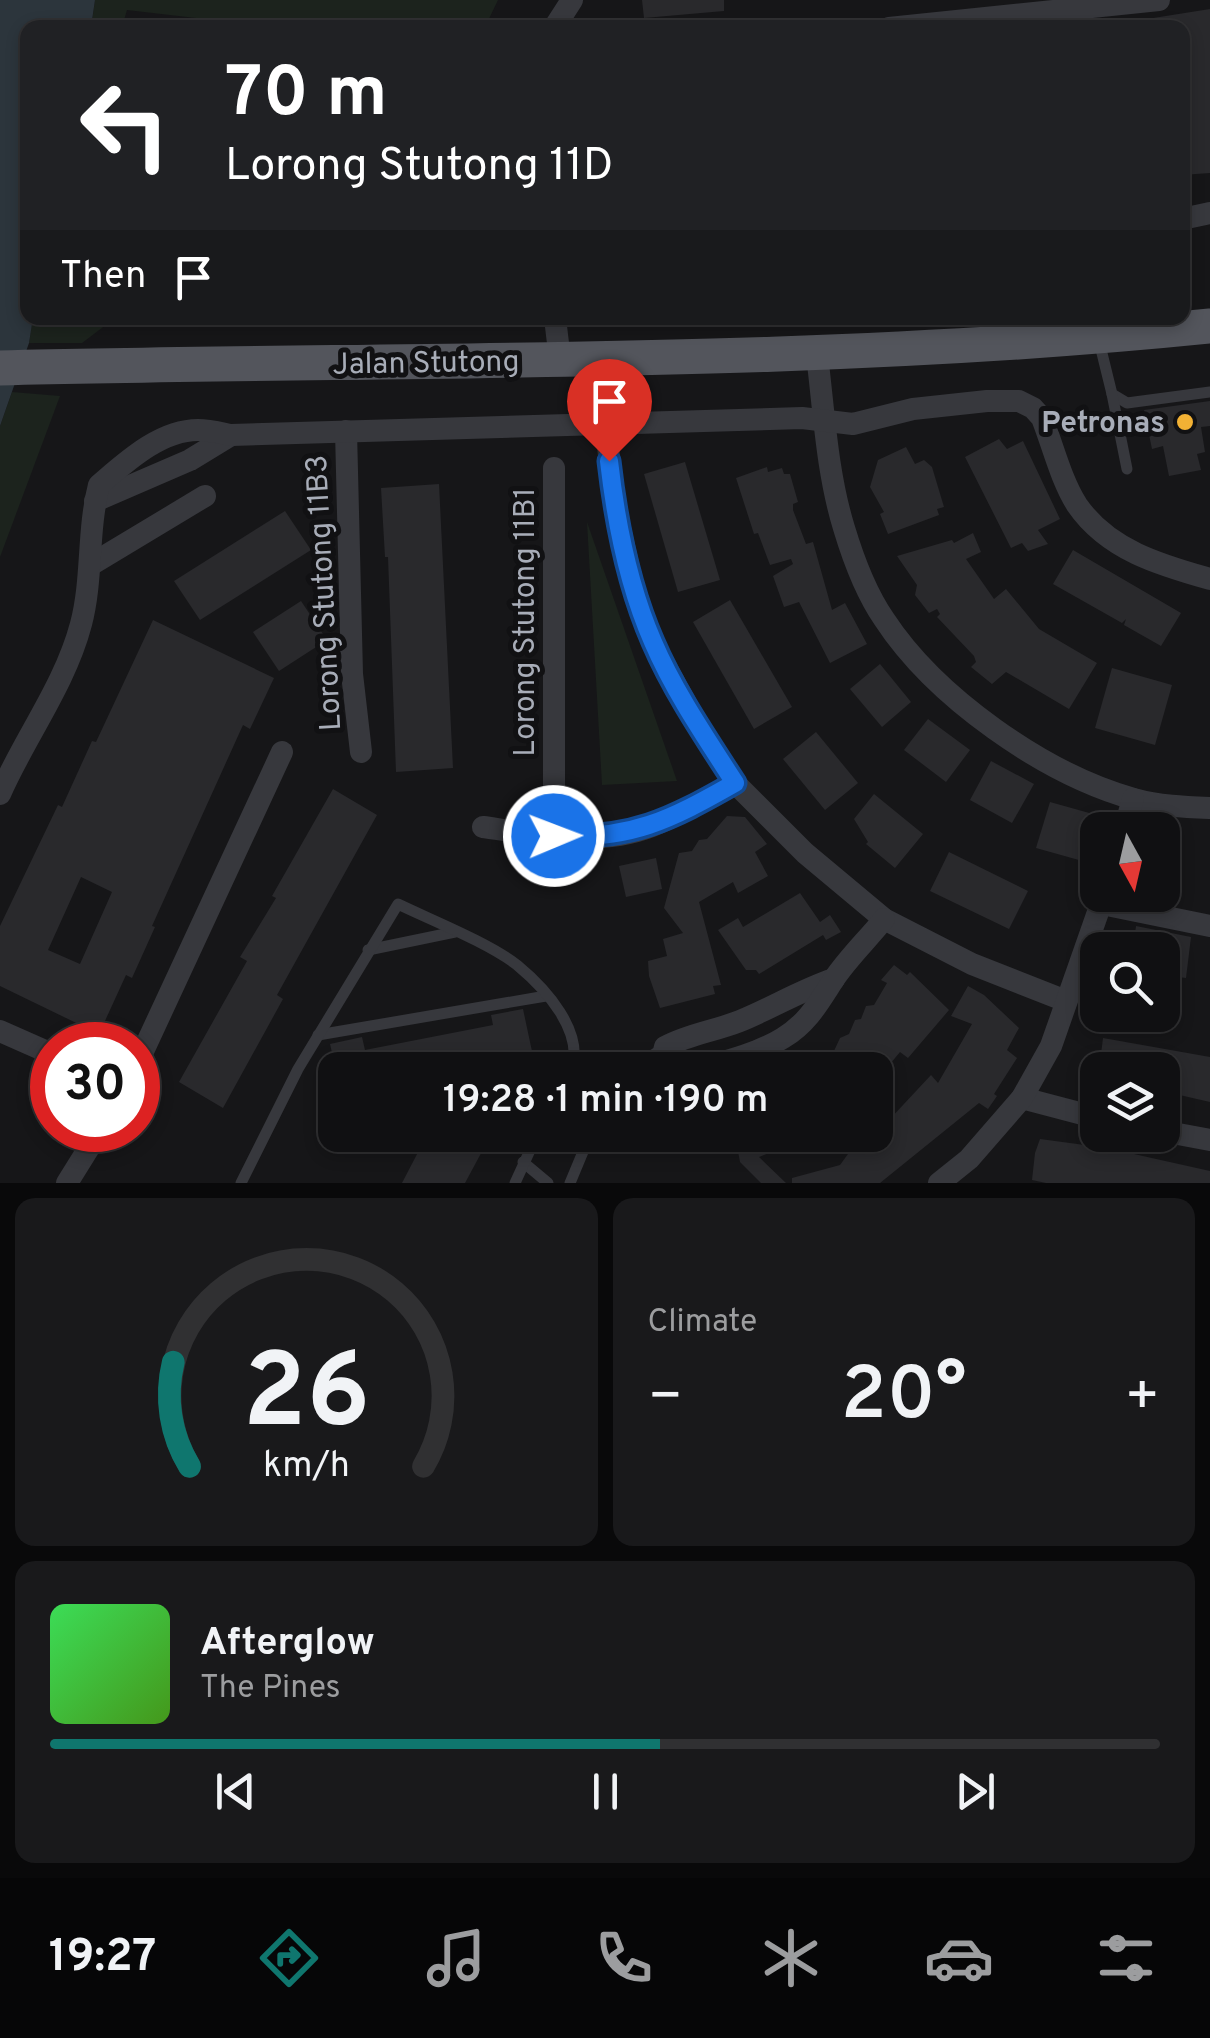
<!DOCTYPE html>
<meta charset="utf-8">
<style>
:root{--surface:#101012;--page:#19191b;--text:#f1f3f6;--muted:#9c9d9f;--line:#303032;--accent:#0f766e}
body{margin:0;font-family:Overpass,sans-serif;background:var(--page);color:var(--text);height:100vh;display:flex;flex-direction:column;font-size:38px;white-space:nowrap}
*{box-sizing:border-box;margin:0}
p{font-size:32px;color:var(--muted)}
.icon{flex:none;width:55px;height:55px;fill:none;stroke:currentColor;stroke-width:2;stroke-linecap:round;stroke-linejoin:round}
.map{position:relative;height:1183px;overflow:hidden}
.drawer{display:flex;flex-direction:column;gap:15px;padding:15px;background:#09090a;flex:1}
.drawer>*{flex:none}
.guide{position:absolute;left:20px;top:20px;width:1170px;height:305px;border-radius:20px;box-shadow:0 5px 15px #0003,0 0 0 2px var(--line);background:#202124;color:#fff;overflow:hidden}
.needle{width:65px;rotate:172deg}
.controls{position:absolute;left:1080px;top:812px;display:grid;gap:20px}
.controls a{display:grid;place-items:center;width:100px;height:100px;border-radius:20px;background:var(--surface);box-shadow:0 5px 15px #0003,0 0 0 2px var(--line);font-size:50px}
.speed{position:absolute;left:30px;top:1022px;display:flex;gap:20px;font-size:50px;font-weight:700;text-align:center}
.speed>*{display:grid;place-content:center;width:130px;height:130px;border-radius:50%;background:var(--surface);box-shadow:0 5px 15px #0003,0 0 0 2px var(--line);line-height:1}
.speed .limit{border:15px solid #d22;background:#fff;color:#111}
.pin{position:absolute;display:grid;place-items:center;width:85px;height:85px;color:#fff;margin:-102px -42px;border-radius:50% 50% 50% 0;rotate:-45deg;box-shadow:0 0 10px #0007}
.pin .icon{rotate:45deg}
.me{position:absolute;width:110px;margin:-55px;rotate:89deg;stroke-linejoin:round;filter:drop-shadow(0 0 8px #0008)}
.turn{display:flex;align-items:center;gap:35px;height:210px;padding:0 40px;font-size:45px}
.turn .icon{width:130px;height:130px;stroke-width:2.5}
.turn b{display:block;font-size:70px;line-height:85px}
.then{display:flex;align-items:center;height:95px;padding:0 40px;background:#0003;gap:20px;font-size:38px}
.big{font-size:75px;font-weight:600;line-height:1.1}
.drawer .tile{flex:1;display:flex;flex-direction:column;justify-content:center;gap:15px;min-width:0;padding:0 35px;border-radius:20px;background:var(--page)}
.drawer .dial{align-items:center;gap:0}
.dial svg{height:260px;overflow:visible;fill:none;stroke:var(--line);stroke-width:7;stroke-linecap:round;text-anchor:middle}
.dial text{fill:var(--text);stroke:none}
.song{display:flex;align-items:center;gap:30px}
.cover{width:120px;height:120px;border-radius:15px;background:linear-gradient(135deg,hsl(130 70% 55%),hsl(100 70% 35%))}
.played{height:10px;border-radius:5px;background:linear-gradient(90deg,var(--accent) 55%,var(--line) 55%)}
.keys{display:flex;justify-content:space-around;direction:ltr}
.heat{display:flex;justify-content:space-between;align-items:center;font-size:55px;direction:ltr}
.drawer .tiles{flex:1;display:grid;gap:15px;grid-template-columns:1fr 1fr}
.tile:last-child{grid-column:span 2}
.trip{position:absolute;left:318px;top:1052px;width:575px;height:100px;border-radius:20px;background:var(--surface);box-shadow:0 5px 15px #0003,0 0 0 2px var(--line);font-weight:600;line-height:100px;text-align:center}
.tabs{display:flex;height:160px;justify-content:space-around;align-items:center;background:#060607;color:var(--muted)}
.tabs .icon{width:70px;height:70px}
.tabs .active{color:var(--accent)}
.tabs b{font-size:45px;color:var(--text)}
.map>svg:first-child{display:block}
</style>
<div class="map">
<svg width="1210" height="1183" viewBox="0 0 1210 1183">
<rect width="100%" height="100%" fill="#161618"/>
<g fill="#1c231d">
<path d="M95,0H498L485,27L281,28L127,10L122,27L91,28Z"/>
<path d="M33,318H115L82,343H29Z"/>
<path d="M12,392L60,396L0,557V426Z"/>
<path d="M587,522L677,781L602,785Z"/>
</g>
<path fill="#2c353c" d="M0,0H95L91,27L28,28V318H33L29,343L0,426Z"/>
<g fill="#29292c" fill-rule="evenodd">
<path d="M642,0H724V11L644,18Z"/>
<path d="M1210,9V173L1182,175V28H1148L1147,19Z"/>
<path d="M1210,401V426L1201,427L1205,452L1197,454L1201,470L1169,476L1163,446L1152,449L1144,410Z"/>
<path d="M999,439L1007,449L1023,441L1060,519L1038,530L1048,544L1028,551L1022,543L1011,548L965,457Z"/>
<path d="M906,447L915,464L924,460L932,467L944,507L937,509L939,515L888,534L880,514L884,512L870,487L878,460Z"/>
<path d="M685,462L720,580L678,592L644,474Z"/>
<path d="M767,467L768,472L782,468L784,474H790L798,502L793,504V510L806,544L813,542L832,610L845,603L867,644L830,663L799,602L784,607L773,576L793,564L791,559L770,565L758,533L754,534L736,478Z"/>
<path d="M439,484L453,768L396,772L388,557H385L381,488Z"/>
<path d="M285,511L311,550L200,620L174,581Z"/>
<path d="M973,533L981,552L966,559L994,599L1006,589L1039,629L1097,663L1069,709L1006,672L992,684L971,667L976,662L974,656L937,617L940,614L937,609L929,613L915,595L917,585L897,556L952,540L954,543Z"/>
<path d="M1073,550L1181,613L1161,646L1124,625L1126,619L1122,623L1053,584Z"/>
<path d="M730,600L792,707L754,729L693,622Z"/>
<path d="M301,601L327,640L279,671L253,632Z"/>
<path d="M153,620L274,678L250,729L243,725L152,926L155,927L132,978L126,975L99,1034L0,986V926L58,805L62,807L92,741L96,742ZM81,877L112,892L80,964L48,950Z"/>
<path d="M880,664L911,702L882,727L850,689Z"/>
<path d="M1112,668L1172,685L1155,745L1095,728Z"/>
<path d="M928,719L970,750L946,782L904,750Z"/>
<path d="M816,732L858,783L825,810L783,759Z"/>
<path d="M991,761L1034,784L1012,823L970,800Z"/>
<path d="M333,789L377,815L277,995L283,999L223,1108L179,1082L247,961L240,957L276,898L272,896Z"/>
<path d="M874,794L923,834L895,868L866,844L868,842L854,819Z"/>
<path d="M1050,802L1100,816L1086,862L1036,848Z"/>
<path d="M727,816L745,817L767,844L755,852L768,876L738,893L733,882L699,902L721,985L713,986L715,994L660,1008L649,976L648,961L667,956L663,939L683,933L664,908L679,853L692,851L699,840L707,839Z"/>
<path d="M949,852L1028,891L1009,929L930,891Z"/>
<path d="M656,858L662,889L626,897L619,866Z"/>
<path d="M800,893L820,922L830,915L841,932L826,940L823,935L759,974L756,970H746L718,930L738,918L743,927Z"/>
<path d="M1136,926L1191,937L1186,978L1162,975V950H1133Z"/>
<path d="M894,965L907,975L910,972L949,1010L908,1058L900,1052L885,1070H823L829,1051H834L840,1038L849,1034L855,1020L861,1019L866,1006L874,1005L887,983L881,980Z"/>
<path d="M968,986L984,995L1019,1028L1007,1050L1017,1058L994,1094L997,1096L988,1109L979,1103L880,1183H792V1178L840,1165L861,1136L863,1139L875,1135L931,1075L938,1083L972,1024L951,1016Z"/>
<path d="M523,1009L536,1070H336L330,1044L362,1037L365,1050L493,1025L491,1015Z"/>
<path d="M1103,1038L1210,1057V1102L1162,1091V1070H1099Z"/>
<path d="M335,1101V1148L327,1149L319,1104Z"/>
<path d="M427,1135H468L486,1144L465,1183H402Z"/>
<path d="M735,1135H811L812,1136L759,1157L786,1183H761L740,1162Z"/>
<path d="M1040,1139L1107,1148L1210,1171V1183H1046L1032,1180L1035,1153Z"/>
</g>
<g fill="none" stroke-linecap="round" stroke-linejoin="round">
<g stroke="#37383d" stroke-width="11">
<path d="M1099,341L1112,394L1127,403L1210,392"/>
<path d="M1112,394L1127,469"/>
<path d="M368,950L455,932"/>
<path d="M318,1035L546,996"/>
<path d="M629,1070L664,1048"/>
<path d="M523,1162L548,1183"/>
<path d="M241,1183L298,1069L398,904C431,920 489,943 517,965C546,989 584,1031 572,1070"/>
<path d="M515,1183L537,1135"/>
<path d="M570,1183L590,1135"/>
</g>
<g stroke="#37383d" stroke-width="22">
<path d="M554,28L572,0"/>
<path d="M889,28L1159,0"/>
<path d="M1182,219L1210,213"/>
<path d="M555,318L560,360"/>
<path d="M817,355C824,412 827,473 844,528C853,558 866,593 884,619C935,697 1044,774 1134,799C1159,806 1185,807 1210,808"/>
<path d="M606,425L613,497L634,590L653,643L705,738L735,783L805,853L884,919L972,964L1066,1001"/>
<path d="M346,431L352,674L361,752"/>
<path d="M554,468V836"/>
<path d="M95,501L190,460L231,435"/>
<path d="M92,564L205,496"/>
<path d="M0,794C25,737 65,685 81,624C93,578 87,532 99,485C126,462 160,430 198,430C209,430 221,433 231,435L802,418L853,424L913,409L987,401H1019L1033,408L1042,418C1053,446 1061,480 1077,505C1108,550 1160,565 1210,579"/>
<path d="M483,827C537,835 599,847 652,826C681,815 708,798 735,783"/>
<path d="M1124,830L1133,799"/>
<path d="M1102,904L1210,926"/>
<path d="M0,1031L52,1054"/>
<path d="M138,1062L282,752"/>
<path d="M671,1070L663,1055L665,1047C689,1034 715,1031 740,1021C772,1008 801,990 834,979"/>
<path d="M695,1070C724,1062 757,1054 783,1038C808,1023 819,1002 834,979C848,958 868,939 884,919"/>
<path d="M1022,1098L1098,1118"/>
<path d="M1162,1131L1210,1140"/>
<path d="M67,1183L100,1130"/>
<path d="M939,1183L969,1159L1022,1098L1051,1046L1104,895"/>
</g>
<path stroke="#53555c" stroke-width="35" d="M0,368C404,358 808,367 1210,326"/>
</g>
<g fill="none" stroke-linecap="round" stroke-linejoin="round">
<g stroke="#114b97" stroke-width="25">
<path id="route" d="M554,836C631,840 670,820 735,783C706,738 674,691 653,642C628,585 616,523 609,461"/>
</g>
<use href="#route" stroke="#1a73e8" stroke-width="18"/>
</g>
<circle fill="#f2b134" stroke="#111113" stroke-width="4" cx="1185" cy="422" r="10"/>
<g text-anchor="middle" stroke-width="10" stroke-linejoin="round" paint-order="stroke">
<g font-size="30" fill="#a8adb8" stroke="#111113">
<text transform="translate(426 362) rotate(-1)" y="10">Jalan Stutong</text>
<text transform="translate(323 593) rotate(-93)" y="10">Lorong Stutong 11B3</text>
<text transform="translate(524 622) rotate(-90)" y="10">Lorong Stutong 11B1</text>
</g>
<g font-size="30" font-weight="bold" fill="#a8adb8" stroke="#111113" text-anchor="end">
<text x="1165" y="432">Petronas</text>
</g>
</g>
</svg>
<div class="controls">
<a><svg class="needle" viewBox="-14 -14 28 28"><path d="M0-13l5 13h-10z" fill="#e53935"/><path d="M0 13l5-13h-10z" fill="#9c9d9f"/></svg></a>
<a><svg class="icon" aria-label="search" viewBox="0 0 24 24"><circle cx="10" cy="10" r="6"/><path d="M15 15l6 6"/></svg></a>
<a><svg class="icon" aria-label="layers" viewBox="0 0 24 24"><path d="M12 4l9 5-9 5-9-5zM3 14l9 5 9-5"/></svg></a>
</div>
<div class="speed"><div class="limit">30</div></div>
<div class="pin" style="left:609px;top:461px;background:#d93025"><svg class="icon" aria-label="arrive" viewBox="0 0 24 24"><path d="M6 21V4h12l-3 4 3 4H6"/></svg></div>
<svg class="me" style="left:554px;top:836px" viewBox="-20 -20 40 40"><circle r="17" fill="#1a73e8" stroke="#fff" stroke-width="3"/><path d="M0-11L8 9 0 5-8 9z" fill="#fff"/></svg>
<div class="trip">19:28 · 1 min · 190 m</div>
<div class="guide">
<div class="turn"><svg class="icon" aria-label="left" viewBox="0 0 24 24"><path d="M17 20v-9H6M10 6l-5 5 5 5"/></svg><div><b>70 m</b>Lorong Stutong 11D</div></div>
<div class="then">Then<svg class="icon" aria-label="arrive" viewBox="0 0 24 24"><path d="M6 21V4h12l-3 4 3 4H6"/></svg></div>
</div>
</div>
<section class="drawer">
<div class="tiles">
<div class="tile dial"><svg viewBox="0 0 100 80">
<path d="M14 69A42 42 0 1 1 86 69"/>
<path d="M14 69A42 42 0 0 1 9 37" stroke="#0f766e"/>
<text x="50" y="56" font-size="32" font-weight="700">26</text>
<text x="50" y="72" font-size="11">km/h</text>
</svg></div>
<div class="tile"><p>Climate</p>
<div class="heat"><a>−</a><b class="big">20°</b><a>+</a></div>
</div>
<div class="tile">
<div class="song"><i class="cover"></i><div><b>Afterglow</b><p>The Pines</p></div></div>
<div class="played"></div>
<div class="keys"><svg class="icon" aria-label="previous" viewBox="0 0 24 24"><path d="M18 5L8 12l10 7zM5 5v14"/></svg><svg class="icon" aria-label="pause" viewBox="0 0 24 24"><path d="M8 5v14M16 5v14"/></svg><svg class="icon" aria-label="next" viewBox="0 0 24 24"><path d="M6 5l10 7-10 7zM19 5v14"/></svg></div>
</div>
</div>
</section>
<nav class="tabs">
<b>19:27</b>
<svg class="icon active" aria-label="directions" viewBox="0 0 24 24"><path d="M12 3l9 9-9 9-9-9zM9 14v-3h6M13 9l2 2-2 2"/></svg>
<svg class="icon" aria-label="music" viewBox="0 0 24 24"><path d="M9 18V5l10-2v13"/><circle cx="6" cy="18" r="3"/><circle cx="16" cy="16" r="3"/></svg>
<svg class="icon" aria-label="phone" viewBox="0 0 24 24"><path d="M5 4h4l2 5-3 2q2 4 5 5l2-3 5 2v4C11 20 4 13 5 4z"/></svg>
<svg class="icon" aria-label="climate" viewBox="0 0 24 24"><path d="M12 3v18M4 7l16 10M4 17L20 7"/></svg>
<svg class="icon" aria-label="car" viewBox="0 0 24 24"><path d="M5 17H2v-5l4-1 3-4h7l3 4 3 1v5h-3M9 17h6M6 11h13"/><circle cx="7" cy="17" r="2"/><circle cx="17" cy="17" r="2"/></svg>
<svg class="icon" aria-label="filters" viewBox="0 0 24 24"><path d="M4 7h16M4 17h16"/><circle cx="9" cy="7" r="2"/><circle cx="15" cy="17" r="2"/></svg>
</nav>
